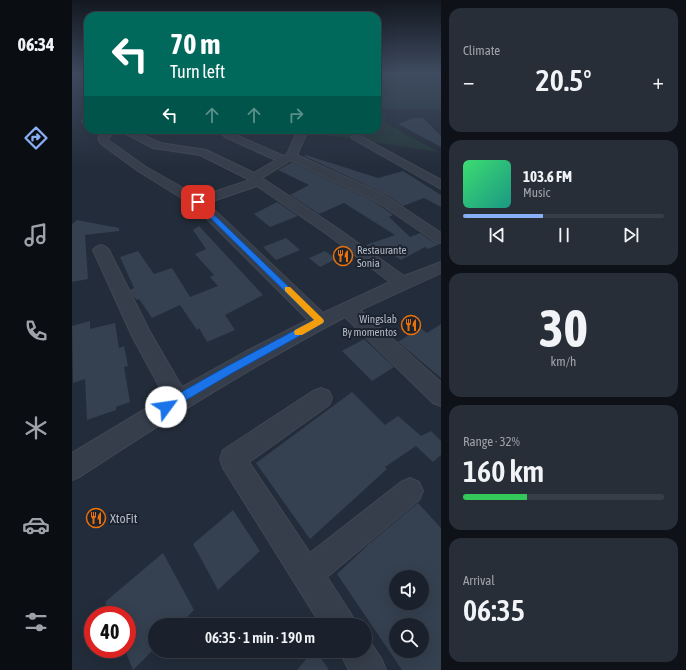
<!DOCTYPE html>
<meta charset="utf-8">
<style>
:root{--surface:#1a212c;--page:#272e38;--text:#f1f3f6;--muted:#9fa3a9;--line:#383e48;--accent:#88aff5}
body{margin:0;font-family:"Asap Condensed",sans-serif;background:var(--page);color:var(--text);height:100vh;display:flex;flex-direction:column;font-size:15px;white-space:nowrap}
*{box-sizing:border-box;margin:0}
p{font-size:13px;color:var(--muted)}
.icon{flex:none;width:22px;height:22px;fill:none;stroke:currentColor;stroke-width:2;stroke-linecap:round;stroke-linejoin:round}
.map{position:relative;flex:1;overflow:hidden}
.side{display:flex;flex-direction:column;gap:8px;padding:8px;background:#0e1218;width:245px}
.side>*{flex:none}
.banner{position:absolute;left:12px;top:12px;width:297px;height:122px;border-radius:12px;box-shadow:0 4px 16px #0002,0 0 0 1px var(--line);background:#00695c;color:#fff;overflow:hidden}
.buttons{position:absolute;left:317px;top:570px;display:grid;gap:8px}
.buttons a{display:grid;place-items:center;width:40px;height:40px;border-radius:50%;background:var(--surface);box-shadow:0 4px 16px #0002,0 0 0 1px var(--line);font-size:20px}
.speed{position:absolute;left:12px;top:606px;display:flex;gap:8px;font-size:20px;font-weight:700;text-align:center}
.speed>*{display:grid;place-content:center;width:52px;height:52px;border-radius:50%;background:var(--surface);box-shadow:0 4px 16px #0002,0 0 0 1px var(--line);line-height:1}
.speed .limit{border:6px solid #d22;background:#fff;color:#111}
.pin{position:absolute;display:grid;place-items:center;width:34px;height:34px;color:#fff;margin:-17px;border-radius:8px;box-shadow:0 2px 6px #0006}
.me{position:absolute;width:44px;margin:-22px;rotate:59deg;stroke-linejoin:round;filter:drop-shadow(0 0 3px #0008)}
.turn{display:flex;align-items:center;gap:14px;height:84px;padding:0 20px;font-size:18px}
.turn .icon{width:52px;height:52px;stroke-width:2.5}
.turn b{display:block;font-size:28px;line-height:34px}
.lanes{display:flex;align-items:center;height:38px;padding:0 20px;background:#0003;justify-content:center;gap:20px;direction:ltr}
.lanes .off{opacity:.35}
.big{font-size:30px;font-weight:600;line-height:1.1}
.side .card{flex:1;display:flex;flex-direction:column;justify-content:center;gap:6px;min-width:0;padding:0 14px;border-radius:12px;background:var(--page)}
.side .dial{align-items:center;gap:0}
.dial b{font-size:52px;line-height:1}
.song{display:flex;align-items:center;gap:12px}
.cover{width:48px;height:48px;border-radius:6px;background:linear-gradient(135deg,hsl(140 70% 55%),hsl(170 70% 35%))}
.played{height:4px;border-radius:2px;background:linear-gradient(90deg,var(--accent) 40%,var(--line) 40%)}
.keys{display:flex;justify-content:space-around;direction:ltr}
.heat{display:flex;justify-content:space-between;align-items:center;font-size:22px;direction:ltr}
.charge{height:6px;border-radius:3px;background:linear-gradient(90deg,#34c759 32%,var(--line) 0)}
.trip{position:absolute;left:76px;top:618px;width:224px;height:40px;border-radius:20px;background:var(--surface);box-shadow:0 4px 16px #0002,0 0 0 1px var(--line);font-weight:600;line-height:40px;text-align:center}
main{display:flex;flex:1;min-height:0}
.tab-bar{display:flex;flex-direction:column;width:72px;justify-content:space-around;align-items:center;background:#0a0d12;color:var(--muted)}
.tab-bar .icon{width:28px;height:28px}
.tab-bar .active{color:var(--accent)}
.tab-bar b{font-size:18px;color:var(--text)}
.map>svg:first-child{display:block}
</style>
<main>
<nav class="tab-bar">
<b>06:34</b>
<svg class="icon active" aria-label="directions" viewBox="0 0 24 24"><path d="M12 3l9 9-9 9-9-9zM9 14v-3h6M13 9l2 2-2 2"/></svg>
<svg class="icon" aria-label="music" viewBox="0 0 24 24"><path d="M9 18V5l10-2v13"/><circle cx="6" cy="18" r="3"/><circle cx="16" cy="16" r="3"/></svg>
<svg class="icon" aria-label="phone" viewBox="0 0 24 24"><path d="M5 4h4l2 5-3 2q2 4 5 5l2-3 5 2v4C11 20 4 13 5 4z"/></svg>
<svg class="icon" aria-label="climate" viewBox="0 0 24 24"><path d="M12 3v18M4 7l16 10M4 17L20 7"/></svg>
<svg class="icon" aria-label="car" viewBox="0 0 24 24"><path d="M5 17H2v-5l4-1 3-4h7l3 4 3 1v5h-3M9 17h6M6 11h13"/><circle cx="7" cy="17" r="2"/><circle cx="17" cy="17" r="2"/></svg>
<svg class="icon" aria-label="filters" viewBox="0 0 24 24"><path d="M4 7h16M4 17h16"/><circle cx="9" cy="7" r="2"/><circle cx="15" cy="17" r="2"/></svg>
</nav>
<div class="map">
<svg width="369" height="670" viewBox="0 0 369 670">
<rect width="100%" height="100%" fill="#232c3a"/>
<g fill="#25383b">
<rect x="305" y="74" width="64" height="35"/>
<path d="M305,113H313V123L367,152L234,132L235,130H305Z"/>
</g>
<g fill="#354050" fill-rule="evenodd">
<path d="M341,118H351L369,136V147L326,124Z"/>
<path d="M234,155L306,178L331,171L369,195V207L352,198L331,206L313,194L232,156Z"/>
<path d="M220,162L303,202L321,215L317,217L338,237L348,233L363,243L368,244L356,249L353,247L329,260L315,251L306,255L294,245L323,235L272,203L247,214L218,195L237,185L206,170Z"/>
<path d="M205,202L226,216L198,227L182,214Z"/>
<path d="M5,220L47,228V231L13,235L16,279L0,282V224Z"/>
<path d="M127,226L191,295L153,315L163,330L135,342L127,328L125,330L108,305L80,318L67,299L65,300L62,297L58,290L62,288L48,257L66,251L82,274L100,268L118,297L146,286L138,277L142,275L123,254L134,249L121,230Z"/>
<path d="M214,238L228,250L204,260L191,247Z"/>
<path d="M253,251L264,259L248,267L237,258Z"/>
<path d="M18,321V329L43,323L47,348L52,346L56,366L52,367L58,402L44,407V410L15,420L13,379L1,383L0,326Z"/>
<path d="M369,324V378L326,342L348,328L355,333Z"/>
<path d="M292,339L322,367L300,381L270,351Z"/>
<path d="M280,392L313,425L326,416L349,436L359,431L369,441V455L361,462L344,446L313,467L315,469L238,539L184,463Z"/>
<path d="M346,503L369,528V670H330L265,574L297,544ZM324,577H350V603H324ZM324,625H350V651H324Z"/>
<path d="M161,510L188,551L146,590L121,544Z"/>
<path d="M91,553L122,610L107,625H83V648L61,670L55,655V615H38L33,602Z"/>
<path d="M241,651H244L257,670H225Z"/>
</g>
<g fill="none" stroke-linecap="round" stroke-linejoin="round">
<g stroke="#404753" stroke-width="2">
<g id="minor">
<path d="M16,118V124L12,123L10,121L12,119Z"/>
<path d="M32,130H42L36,140L74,167L127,197L178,180L128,155L81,148L47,130H60L88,143L134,150L182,173L204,160L153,137L151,135L153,133H159L212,156L215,154L226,130H236L225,155L312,195L369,233V243L364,242L304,201L219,160L190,178L265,228L332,276L369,262V273L288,310L369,382V406L361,403L273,317C182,365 95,419 9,476L0,480V453L93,397L60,336L21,250L24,247L29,245L34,247L37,250L78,332L110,387L173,352L236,320L121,205L66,171L28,143L26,138ZM185,186L255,234L318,282L251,313L135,203Z"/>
<path d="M284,134L369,180V189L281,139L279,137L281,135Z"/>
<path d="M249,388L257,391L260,398L257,405L177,462L238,553L329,482L338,478L347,482L351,491L347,500L255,577L279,614L284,625H249L151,468L148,459L151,450L241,391Z"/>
<path d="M293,638L296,639L309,658L314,670H277L267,651H293Z"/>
</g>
</g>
<use href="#minor" fill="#363e4b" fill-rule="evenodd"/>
</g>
<linearGradient id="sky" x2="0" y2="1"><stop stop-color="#131820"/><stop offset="0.44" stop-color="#3f4b60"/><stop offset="1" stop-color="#3f4b60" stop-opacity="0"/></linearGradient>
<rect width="369" height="168" fill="url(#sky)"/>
<path fill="#1a73e8" stroke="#114b97" d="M123,201H128L252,321L251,323L157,375L94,412L90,410L89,407L90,403L150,369L242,320L123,203Z"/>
<path fill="#f59e0b" d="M213,287H218L251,319L252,321L251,323L230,335H223L222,332L223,330L242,320L213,291Z"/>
<defs>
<g id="restaurant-ring" transform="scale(1)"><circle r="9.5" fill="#1c232f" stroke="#e8710a" stroke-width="1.5"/><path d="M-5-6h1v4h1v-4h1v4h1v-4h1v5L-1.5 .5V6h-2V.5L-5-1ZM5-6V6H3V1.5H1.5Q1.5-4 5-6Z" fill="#e8710a"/></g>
</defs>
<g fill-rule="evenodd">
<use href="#restaurant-ring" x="271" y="256"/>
<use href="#restaurant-ring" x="339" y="325"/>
<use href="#restaurant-ring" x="24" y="518"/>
</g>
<g text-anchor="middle" stroke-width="4" stroke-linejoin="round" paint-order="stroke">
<g font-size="11" fill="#b2b9c6" stroke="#1c232f" text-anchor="start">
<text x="285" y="254">Restaurante<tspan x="285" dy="13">Sonia</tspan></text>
<text x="325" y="323" text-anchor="end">Wingslab<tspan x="325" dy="13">By momentos</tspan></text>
</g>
<g font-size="13" fill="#b2b9c6" stroke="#1c232f" text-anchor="start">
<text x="38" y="523">XtoFit</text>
</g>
</g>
</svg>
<div class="buttons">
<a><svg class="icon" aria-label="sound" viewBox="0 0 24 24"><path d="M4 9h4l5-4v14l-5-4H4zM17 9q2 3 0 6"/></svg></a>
<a><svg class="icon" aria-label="search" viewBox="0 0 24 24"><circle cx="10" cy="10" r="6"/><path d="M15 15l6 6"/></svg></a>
</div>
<div class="speed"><div class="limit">40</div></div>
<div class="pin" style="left:126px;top:202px;background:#d93025"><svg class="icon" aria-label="arrive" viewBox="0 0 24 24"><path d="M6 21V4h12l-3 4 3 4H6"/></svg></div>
<svg class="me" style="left:94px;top:407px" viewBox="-20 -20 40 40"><circle r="19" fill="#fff"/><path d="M0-13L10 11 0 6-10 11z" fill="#1a73e8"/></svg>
<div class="trip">06:35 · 1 min · 190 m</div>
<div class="banner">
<div class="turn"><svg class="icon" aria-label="left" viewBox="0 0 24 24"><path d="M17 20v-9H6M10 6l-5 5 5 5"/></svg><div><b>70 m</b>Turn left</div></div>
<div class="lanes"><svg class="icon" aria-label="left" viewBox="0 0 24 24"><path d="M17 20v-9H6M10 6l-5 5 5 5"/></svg><svg class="icon off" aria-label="ahead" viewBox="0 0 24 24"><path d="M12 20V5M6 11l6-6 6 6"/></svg><svg class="icon off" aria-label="ahead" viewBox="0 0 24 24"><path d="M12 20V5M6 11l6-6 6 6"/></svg><svg class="icon off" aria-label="right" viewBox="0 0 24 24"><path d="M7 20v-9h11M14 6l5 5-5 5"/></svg></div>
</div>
</div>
<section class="side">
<div class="card"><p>Climate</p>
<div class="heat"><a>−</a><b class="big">20.5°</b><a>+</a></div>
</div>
<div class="card">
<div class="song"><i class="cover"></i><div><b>103.6 FM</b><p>Music</p></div></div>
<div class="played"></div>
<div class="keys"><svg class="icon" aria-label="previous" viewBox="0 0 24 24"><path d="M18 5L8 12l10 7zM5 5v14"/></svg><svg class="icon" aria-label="pause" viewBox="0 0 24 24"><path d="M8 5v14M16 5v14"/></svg><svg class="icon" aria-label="next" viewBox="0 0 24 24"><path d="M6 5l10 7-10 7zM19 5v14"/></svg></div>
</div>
<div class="card dial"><b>30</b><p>km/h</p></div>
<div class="card"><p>Range · 32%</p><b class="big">160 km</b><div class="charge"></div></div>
<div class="card"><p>Arrival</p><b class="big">06:35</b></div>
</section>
</main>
